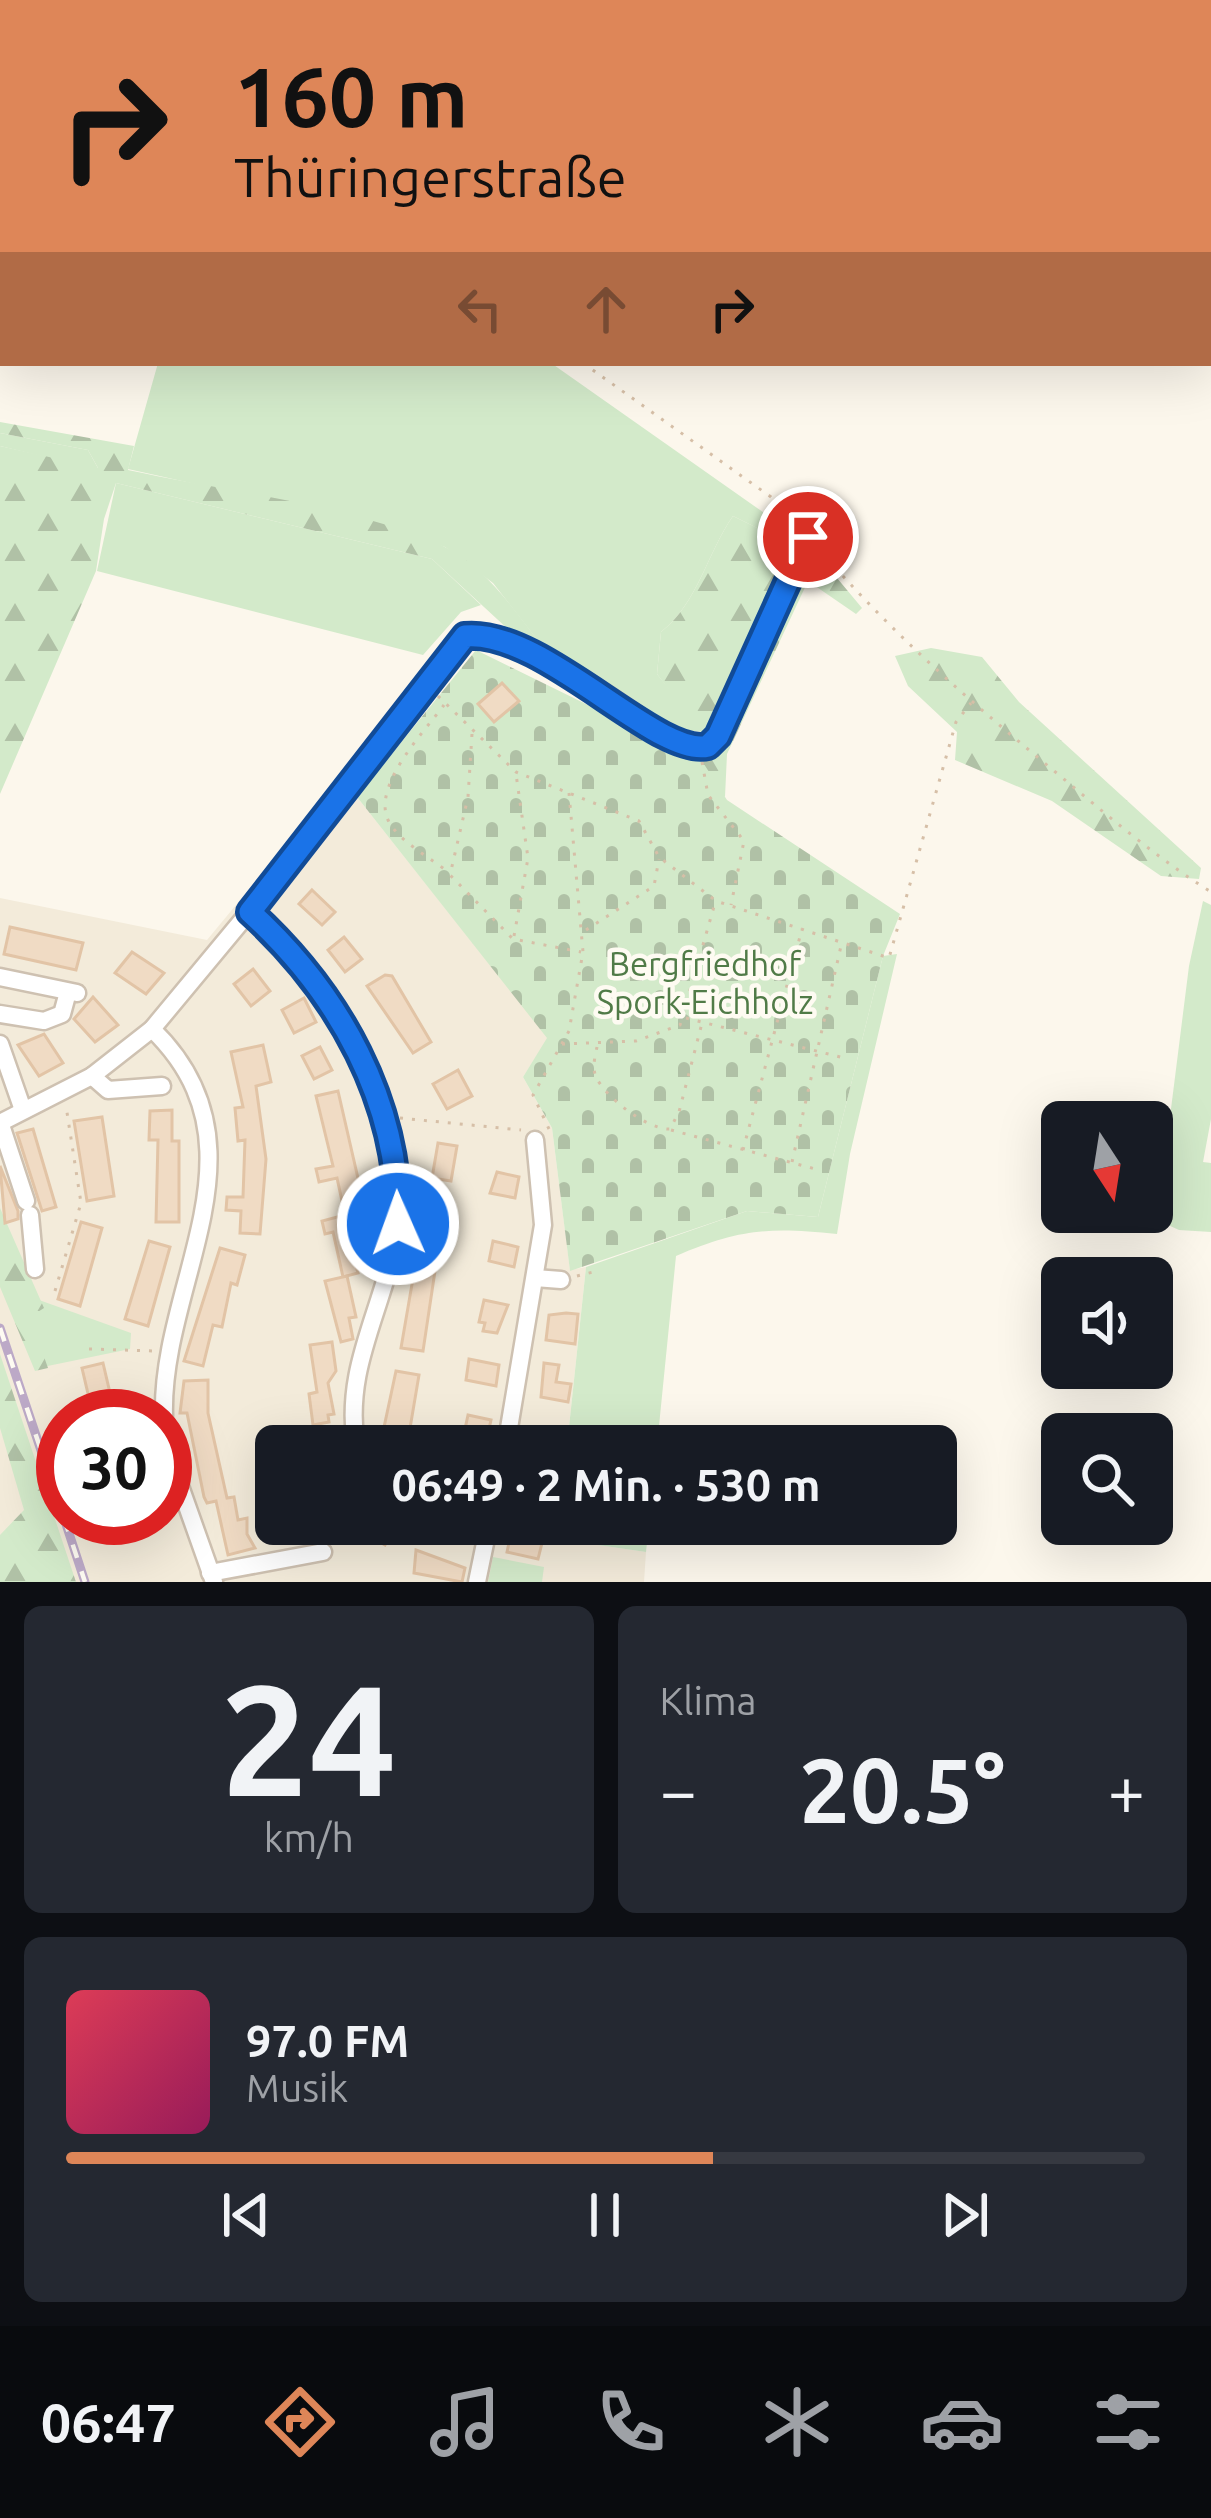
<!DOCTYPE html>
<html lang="de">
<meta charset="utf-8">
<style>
:root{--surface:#171b24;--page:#242831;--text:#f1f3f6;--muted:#9ea1a6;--line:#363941;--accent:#de8658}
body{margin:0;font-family:Ubuntu,sans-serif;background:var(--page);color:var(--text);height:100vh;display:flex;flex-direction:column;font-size:45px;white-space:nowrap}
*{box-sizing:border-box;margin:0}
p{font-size:39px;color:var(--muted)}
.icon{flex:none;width:66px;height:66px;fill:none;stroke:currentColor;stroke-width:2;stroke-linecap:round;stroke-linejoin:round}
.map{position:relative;height:1582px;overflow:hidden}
.side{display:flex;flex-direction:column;gap:24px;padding:24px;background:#0d0f14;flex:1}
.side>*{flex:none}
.hud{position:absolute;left:0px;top:0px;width:1212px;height:366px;box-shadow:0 12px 48px #0002;background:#de8658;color:#111;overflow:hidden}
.needle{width:78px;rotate:168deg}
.buttons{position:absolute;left:1041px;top:1101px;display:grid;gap:24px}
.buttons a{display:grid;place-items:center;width:132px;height:132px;border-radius:18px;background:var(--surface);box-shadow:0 12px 48px #0002;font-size:60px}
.speed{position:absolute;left:36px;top:1389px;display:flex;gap:24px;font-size:60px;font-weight:700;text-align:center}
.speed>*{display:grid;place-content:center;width:156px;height:156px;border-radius:50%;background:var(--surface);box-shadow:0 12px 48px #0002;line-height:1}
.speed .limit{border:18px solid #d22;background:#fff;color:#111}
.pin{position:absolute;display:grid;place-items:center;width:102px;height:102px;color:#fff;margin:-51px;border:6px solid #fff;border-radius:50%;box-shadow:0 3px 12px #0007}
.me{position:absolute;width:132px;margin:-66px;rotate:358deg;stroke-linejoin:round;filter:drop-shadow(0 0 9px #0008)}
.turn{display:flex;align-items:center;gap:42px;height:252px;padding:0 36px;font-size:54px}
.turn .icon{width:156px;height:156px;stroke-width:2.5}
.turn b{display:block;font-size:84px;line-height:102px}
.lanes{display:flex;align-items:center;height:114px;padding:0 36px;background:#0003;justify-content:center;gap:60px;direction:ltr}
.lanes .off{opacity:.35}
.big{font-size:90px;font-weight:700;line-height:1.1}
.side .tile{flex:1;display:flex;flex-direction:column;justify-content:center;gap:18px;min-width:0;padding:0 42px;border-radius:18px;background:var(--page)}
.side .dial{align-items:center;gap:0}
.dial b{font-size:156px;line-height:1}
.song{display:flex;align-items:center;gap:36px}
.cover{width:144px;height:144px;border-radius:18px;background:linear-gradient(135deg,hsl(350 70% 55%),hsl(330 70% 35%))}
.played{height:12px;border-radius:6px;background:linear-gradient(90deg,var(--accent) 60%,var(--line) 60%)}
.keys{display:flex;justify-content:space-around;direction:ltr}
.heat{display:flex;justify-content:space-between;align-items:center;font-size:66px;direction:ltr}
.side .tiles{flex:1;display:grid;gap:24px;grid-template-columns:1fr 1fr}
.tile:last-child{grid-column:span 2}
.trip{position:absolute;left:255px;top:1425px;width:702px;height:120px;border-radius:18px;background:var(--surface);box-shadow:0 12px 48px #0002;font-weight:700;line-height:120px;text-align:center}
.tab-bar{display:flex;height:192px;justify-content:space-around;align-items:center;background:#090b0e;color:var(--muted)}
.tab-bar .icon{width:84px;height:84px}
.tab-bar .current{color:var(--accent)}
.tab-bar b{font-size:54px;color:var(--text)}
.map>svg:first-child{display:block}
</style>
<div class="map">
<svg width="1211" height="1582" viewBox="0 0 1211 1582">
<defs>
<pattern id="forest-firs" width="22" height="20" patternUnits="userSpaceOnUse" patternTransform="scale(3)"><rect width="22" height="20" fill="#d3eaca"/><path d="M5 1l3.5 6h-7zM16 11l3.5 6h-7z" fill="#b0c1a6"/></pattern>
<pattern id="cemetery-stones" width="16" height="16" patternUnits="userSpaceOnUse" patternTransform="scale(3)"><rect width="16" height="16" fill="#d3eaca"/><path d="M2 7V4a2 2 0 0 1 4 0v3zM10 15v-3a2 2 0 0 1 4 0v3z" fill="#b0c1a6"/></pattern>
</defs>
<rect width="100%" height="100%" fill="#fcf7ec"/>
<path fill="#f3ebda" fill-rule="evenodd" d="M335,785L357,797L548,1038L523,1077L552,1128L570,1270L586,1267L567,1446H276V1524H559L558,1539L646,1552L644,1582H0V898L207,940ZM63,1416H165V1518H63Z"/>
<g fill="#d3eaca">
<path d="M47,0H629L630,3H51Z"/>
<path d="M158,363H551L777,522L789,544L733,516C707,553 698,603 661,632L657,674L704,732L682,730L546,651L493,583L445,547L358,520L128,469Z"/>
<path d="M0,433L88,450L99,470L0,446Z"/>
<path d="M116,483L432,559L481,605L461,612L423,655L97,571Z"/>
<path d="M1203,901L1211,905V1119L1203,1162L1211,1163V1232L1179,1230L1157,1220L1189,966Z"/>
<path d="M897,954L850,1154L837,1234C769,1227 739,1229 676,1256L657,1446H567L586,1267L747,1211L818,1217L883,956Z"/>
<path d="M14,1291L131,1333L130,1349L38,1368Z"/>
<path d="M559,1524H649L646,1552L557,1539Z"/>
<path d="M493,1557L544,1567L542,1582H488Z"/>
</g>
<g fill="url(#forest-firs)">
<path d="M0,422L134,446L128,470C224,491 356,506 443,546C487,567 517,614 546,651L510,631L432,559L116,483L104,519L96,571L0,794V446L98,468L88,450L0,433Z"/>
<path d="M733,516L822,560L862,608L856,614L808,581L727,754L725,797L703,777L702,761L717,753L657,674L661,632C698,603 707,553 733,516Z"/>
<path d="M931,648L982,657L1019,702L1201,868L1199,879L1161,876L1052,801L955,760L957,732L908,686L895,656Z"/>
<path d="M0,1208L44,1308L30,1317L48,1368L35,1371L0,1287Z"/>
<path d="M0,1354L76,1582H0V1535L24,1510L0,1428Z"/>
</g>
<path fill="url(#cemetery-stones)" d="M476,650L702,761L727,800L900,914L883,956L818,1217L747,1211L570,1271L552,1128L523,1077L547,1038L357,797Z"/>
<g fill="#f0dbc4" stroke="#e2c4a6" stroke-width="3">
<path d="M502,683L519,701L494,722L478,704Z"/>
<path d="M312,890L335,912L322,925L299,904Z"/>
<path d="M10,927L83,943L76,970L4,954Z"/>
<path d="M344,937L362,959L345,972L328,950Z"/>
<path d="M132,952L164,973L146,994L115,973Z"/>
<path d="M253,969L270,991L251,1006L234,984Z"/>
<path d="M385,975L392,976L431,1042L413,1053L367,986Z"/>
<path d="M93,997L118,1025L95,1042L74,1019Z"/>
<path d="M304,998L316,1022L294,1033L282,1010Z"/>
<path d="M44,1034L63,1063L39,1076L18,1045Z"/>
<path d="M263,1045L271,1082L256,1086L266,1159L260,1234L240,1233L241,1211L226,1210L227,1197H243L245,1140L238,1141L235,1108L243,1107L231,1052Z"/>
<path d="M320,1047L332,1070L314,1079L302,1056Z"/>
<path d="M458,1070L472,1096L447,1109L433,1084Z"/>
<path d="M338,1091L360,1187L366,1186L372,1214L355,1218L365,1260L355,1262L358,1273L343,1277L333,1232L325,1234L322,1221L345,1215L337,1178L319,1182L316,1169L333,1166L316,1096Z"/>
<path d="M172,1110V1141H179V1222H156L158,1140H149L150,1111Z"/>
<path d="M102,1117L114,1196L87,1201L74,1121Z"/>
<path d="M33,1129L56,1207L42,1211L17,1133Z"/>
<path d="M438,1143L457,1146L451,1181L432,1178Z"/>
<path d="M0,1166L18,1211V1219L5,1223Z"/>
<path d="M497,1172L519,1177L515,1198L490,1193Z"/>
<path d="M428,1208L446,1210L442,1238L424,1235Z"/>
<path d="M81,1222L102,1228L80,1306L58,1299Z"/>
<path d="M149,1241L170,1247L148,1326L125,1319Z"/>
<path d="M493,1241L518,1247L514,1267L489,1261Z"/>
<path d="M220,1248L245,1255L237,1285L231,1283L222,1327L213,1325L203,1366L184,1361Z"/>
<path d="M416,1261L430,1263L429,1270L435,1271L423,1351L401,1348Z"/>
<path d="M347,1276L356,1317L349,1318L353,1339L341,1342L325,1281Z"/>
<path d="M484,1300L508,1305L497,1333L483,1331L485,1323L479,1322Z"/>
<path d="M566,1313L578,1314L575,1344L546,1340L549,1315Z"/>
<path d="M332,1342L336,1371L328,1383L334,1414L328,1415L329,1422L313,1425L309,1394L317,1392L310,1345Z"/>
<path d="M469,1359L499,1365L496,1386L466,1380Z"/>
<path d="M103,1363L110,1393L89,1398L82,1368Z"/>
<path d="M544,1363L559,1365L556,1382L571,1384L568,1402L541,1397Z"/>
<path d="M396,1371L419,1375L407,1446H380Z"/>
<path d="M208,1380V1413L227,1498L234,1497L238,1520L247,1518V1534L255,1548L228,1555L216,1501L207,1503L204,1497L187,1413H180L184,1381Z"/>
<path d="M468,1415L491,1420L487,1438L476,1436L475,1445L462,1443Z"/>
<path d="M348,1524H397L385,1545Z"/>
<path d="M513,1524L534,1526L531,1541L542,1543L538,1559L507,1552Z"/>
<path d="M416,1550L465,1568L462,1582L414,1573Z"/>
</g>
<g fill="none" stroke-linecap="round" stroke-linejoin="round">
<g stroke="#cec1b1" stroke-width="21">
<g id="minor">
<path d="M250,912C343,996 423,1131 391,1260C374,1326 345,1376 356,1446"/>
<path d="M0,977L77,993"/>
<path d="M0,1014L44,1021L62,1014L68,992"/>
<path d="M152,1029C274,1147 160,1282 164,1416"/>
<path d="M0,1044L23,1110"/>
<path d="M92,1076L108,1090L162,1086"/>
<path d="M0,1122L26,1201"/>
<path d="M0,1123L92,1076L152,1029L323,823L465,636C527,630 627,709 679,743L701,749L718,736L808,537"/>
<path d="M30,1215L35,1269"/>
<path d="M535,1278L561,1280"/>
<path d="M165,1423L175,1472L214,1582"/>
<path d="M506,1446L543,1225L535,1140"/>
<path d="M210,1573L323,1552"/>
<path d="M477,1582L489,1524"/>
</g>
</g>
<g stroke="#d6bfa7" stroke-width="3" stroke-dasharray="3 9" stroke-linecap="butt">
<path d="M7,0L12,3"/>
<path d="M1126,0L1127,3"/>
<path d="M1209,159L1211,163"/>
<path d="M583,363L771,497L796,524"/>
<path d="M819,549C892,634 973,704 1059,775C1108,816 1157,858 1211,892"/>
<path d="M438,696L516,772L639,821L659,857L716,901L889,958L956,722L971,703"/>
<path d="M444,705C425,731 370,787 389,822C400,842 431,858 448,872"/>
<path d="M472,734L468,797L450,875L513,939L581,952"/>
<path d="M702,762L708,795L744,841L731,905"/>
<path d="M586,930L654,886L659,859"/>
<path d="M514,936L528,858L516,774"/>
<path d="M686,1018L844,1058"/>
<path d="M562,1044L636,1041L680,1025L715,903"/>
<path d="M597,1047C595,1056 592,1068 596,1077C606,1098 648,1130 670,1129L679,1112L702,1023"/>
<path d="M400,1118L521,1130"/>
<path d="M549,1129L533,1095L569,1031L583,952L569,793"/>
<path d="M671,1130L819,1170"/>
<path d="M743,1150L802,929"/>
<path d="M792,1162L841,946"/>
<path d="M577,1276L593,1272"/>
<path d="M55,1291L81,1203L66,1106"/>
<path d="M89,1349L155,1351"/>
<path d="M327,1540L331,1524"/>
</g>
<use href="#minor" stroke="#fff" stroke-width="16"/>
<g stroke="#bca9c7" stroke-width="9">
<g id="rail">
<path d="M0,1328L63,1516"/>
<path d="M64,1518L85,1582"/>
</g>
</g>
<use href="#rail" stroke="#fefbf2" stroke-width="4.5" stroke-dasharray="14" stroke-linecap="butt"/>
</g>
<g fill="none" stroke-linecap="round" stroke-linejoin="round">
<g stroke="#114b97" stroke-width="30">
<path id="route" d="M398,1224C400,1102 339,993 250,912L465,636C542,628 658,759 708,746L718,736L808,537"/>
</g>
<use href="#route" stroke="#1a73e8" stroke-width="21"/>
</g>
<g text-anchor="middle" stroke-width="9" stroke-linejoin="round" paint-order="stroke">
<g font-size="33" fill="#507b47" stroke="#fefbf2">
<text x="705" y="976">Bergfriedhof<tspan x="705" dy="38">Spork-Eichholz</tspan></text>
</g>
</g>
</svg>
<div class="buttons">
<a><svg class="needle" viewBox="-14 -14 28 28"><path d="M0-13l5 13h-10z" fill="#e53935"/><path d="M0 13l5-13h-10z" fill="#9ea1a6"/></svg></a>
<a><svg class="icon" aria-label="sound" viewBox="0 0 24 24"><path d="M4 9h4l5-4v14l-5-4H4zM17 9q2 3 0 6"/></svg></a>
<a><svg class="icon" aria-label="search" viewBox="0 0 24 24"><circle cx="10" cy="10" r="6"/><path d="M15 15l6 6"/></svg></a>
</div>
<div class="speed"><div class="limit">30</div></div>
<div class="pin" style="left:808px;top:537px;background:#d93025"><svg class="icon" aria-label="arrive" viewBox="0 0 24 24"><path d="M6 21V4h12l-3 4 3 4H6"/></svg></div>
<svg class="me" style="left:398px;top:1224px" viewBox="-20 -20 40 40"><circle r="17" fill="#1a73e8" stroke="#fff" stroke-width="3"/><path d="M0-11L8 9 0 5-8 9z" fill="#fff"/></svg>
<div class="trip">06:49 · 2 Min. · 530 m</div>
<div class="hud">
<div class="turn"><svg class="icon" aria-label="right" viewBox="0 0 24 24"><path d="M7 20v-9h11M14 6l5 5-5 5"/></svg><div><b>160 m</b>Thüringerstraße</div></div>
<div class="lanes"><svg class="icon off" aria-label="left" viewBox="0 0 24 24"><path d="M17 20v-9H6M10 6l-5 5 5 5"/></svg><svg class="icon off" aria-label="ahead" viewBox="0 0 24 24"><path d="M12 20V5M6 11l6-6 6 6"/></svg><svg class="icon" aria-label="right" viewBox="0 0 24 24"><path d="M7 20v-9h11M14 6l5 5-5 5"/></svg></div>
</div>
</div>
<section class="side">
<div class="tiles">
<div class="tile dial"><b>24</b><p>km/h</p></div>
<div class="tile"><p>Klima</p>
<div class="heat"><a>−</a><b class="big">20.5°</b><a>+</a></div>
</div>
<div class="tile">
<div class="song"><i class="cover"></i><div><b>97.0 FM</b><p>Musik</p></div></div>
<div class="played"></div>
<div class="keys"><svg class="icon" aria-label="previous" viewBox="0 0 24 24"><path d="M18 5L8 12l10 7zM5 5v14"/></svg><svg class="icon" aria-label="pause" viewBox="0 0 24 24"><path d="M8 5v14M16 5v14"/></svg><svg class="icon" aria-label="next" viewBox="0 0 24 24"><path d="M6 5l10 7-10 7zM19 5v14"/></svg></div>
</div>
</div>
</section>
<nav class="tab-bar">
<b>06:47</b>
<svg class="icon current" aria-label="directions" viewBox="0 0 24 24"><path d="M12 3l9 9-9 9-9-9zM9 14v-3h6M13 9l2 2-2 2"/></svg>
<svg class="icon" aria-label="music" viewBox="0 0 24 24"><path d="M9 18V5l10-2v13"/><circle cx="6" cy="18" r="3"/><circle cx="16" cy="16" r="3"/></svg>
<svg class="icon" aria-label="phone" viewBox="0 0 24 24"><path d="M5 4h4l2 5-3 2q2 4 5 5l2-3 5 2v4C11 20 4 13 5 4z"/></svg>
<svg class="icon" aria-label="climate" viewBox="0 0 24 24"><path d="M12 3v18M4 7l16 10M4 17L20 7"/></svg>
<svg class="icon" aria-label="car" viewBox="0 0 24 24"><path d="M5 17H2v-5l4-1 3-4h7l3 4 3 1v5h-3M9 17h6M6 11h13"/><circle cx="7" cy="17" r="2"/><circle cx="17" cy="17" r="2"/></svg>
<svg class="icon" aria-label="filters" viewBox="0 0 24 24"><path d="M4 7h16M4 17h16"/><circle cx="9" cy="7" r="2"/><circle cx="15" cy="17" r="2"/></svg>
</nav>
